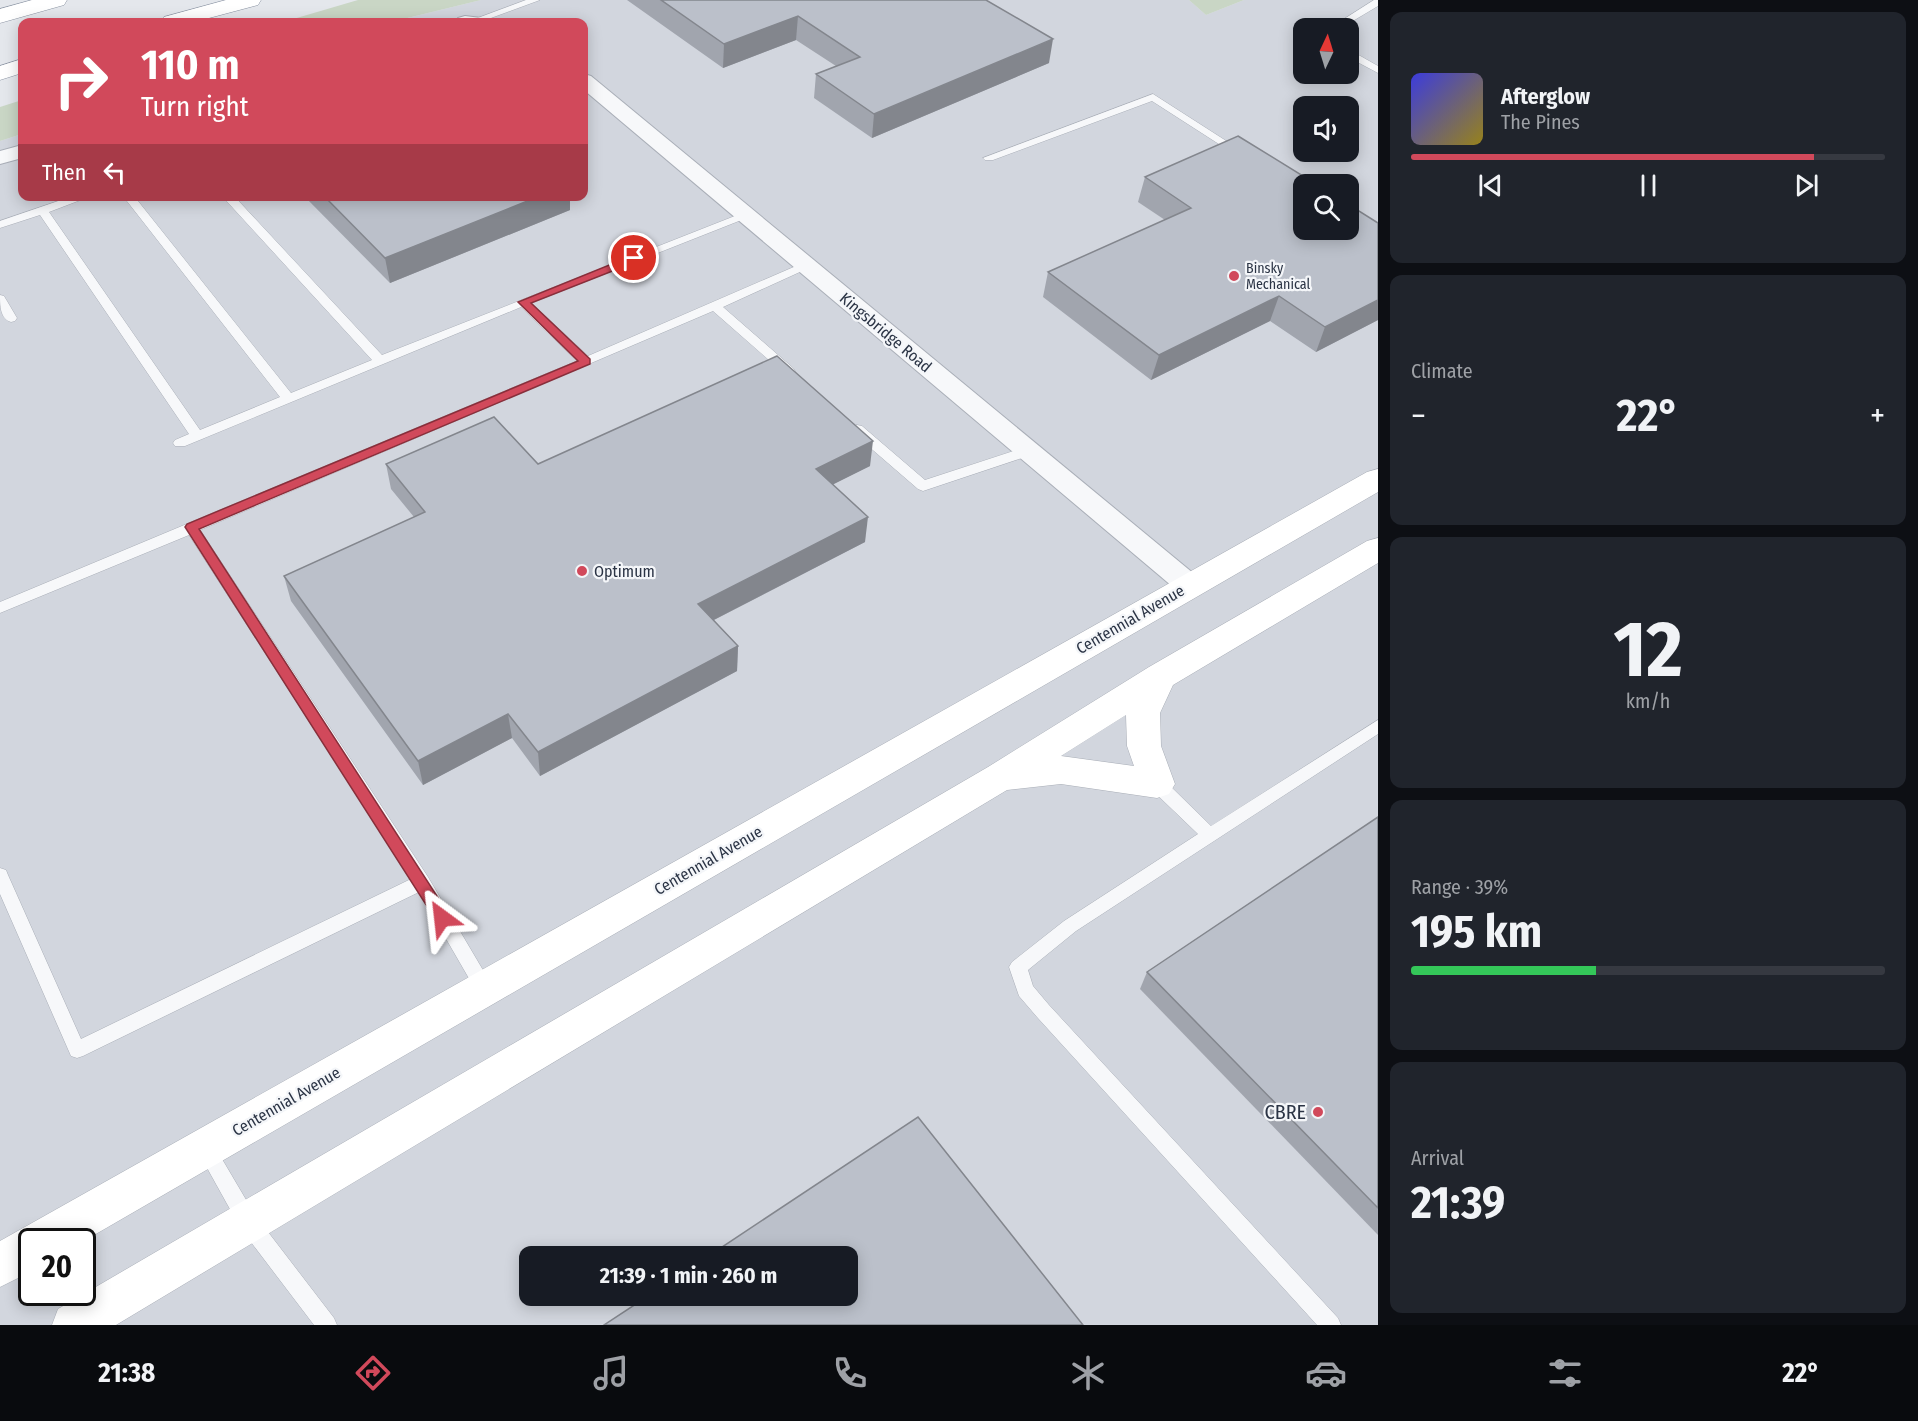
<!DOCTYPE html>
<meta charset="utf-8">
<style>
:root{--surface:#171b24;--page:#20242c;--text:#f1f3f6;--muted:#9ea1a6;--line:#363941;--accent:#d1495b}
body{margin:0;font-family:"Fira Sans Condensed",sans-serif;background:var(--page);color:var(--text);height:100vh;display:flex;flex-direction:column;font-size:22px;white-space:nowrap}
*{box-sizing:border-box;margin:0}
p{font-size:20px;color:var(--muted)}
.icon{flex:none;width:33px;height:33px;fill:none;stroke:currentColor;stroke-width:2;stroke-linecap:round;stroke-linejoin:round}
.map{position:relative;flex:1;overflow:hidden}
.details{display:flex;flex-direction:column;gap:12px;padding:12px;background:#0d0f14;width:540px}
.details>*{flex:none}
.guide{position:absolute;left:18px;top:18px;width:570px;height:183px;border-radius:12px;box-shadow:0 3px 15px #0003;background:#d1495b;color:#fff;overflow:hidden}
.needle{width:39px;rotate:4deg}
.controls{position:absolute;left:1293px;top:18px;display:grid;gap:12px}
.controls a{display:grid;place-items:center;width:66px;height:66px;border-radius:12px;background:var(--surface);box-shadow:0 3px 15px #0003;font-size:30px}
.speed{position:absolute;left:18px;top:1228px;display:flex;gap:12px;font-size:30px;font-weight:700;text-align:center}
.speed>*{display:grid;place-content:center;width:78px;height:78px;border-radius:50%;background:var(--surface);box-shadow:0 3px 15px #0003;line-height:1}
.speed .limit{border:3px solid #111;border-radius:9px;background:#fff;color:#111}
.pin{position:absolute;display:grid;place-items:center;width:51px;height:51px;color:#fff;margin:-26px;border:3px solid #fff;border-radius:50%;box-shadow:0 2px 6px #0007}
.me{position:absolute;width:66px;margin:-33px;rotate:330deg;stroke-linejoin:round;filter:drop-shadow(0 0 4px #0008)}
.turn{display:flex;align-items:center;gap:21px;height:126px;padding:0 24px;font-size:27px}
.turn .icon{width:78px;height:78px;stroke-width:2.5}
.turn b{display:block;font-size:42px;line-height:51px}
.then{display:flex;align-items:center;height:57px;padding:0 24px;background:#0003;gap:12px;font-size:22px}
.big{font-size:45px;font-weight:700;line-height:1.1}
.details .widget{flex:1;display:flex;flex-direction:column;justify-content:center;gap:9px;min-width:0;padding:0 21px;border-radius:12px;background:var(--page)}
.details .dial{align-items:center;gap:0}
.dial b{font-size:78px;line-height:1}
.song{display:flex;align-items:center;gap:18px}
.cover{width:72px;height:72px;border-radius:9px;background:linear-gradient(135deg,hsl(240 70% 55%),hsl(50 70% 35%))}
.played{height:6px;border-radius:3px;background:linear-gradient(90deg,var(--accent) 85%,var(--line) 85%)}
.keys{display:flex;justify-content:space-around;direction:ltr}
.heat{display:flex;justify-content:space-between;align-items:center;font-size:33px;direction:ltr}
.charge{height:9px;border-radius:4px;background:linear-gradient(90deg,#34c759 39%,var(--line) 0)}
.trip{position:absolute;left:519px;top:1246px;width:339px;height:60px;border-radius:12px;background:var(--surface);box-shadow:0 3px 15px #0003;font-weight:700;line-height:60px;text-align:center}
.menu{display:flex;height:96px;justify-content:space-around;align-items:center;background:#090b0e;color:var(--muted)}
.menu .icon{width:42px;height:42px}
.menu .on{color:var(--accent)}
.menu b{font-size:27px;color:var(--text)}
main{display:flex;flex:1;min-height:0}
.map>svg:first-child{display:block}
</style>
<main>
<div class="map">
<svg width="1378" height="1325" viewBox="0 0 1378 1325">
<rect width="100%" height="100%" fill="#e4e7ec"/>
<path fill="#d2d6de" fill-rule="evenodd" d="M481,0H1189L1206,15L1244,0H1378V1325H0V141L22,134V196H584V22H391ZM1304,28H1348V74H1304ZM1304,106H1348V152H1304ZM1304,184H1348V230H1304ZM32,1242H82V1293H32ZM530,1257H848V1296H530Z"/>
<g fill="#c9d6c5">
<path d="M358,0H481L391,22H283Z"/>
<path d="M1189,0H1244L1206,15Z"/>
<path d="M22,100V134L0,141V107Z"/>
</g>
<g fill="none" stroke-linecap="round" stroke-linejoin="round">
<g stroke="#a9aeb7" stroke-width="1">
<g id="lane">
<path d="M526,0H540L480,22H467Z"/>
<path d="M1374,0H1378V6L1341,28H1330Z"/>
<path d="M1348,49L1378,66V73L1348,57Z"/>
<path d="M1153,94L1245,153L1240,156L1236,155L1152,101L993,160H985L983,158Z"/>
<path d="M73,196H91L49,212L200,430L280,397L123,196H134L291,393L372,360L222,196H234L382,355L745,212L749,213V217L531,303L588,356L803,263L807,262L813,266L723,307L793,368L795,371L793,374H785L713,311L200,530L428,877L490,982L493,988L490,994L484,996L478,994L419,892L83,1056L77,1058L71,1056L0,894V868L6,870L8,875L81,1039L411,879L189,535L0,613V602L577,361L521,307L185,446H175L173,443L175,440L189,434L40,215L0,228V221Z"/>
<path d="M0,295L4,296L17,318L15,321L11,322C0,319 0,305 0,295Z"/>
<path d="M857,425L862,426L925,480L1029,446L1036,451L1034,454L923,491L918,489L852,432L850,429Z"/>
<path d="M1378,720V734L1076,931L1028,970L1033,986L1049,1005L1338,1318L1341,1325H1317L1037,1017L1019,996L1009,967L1012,962L1064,921L1198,834L1151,789L1149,784L1151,779L1157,777L1163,779L1211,826Z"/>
<path d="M205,1139L212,1142L255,1215L334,1318L337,1325H314L241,1229L196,1148L198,1142Z"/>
</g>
</g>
<g stroke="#a9aeb7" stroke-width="2">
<g id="street">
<path d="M465,16L481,18L483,22H456L458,18Z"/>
<path d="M584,74L591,76L1199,578L1203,585L1199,592L1189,595L1179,592L584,90Z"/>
<path d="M22,145V158L0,164V151Z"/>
</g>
</g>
<g stroke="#a9aeb7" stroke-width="1">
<g id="secondary">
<path d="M1378,469V492L82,1242H32V1271L0,1287V1241L1367,472Z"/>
<path d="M1378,538V563L1173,685L1160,713L1161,746L1175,784L1169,794L1157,798L1061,784L1007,790L116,1325H52L58,1309L988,767L1149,667L1367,541ZM1126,715L1127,746L1134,766L1061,756Z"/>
</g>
</g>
<g stroke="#8b94a3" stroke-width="1">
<g id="highway">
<path d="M32,0H67L64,5L0,23V9Z"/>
<path d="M226,0H261L258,5L194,22H161L164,17Z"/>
<path d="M22,59V73L0,80V66Z"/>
</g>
</g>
<use href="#lane" fill="#f7f8fa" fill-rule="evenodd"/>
<use href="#street" fill="#f7f8fa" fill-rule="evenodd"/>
<use href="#secondary" fill="#fff" fill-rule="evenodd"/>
<use href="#highway" fill="#fff" fill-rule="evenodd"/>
</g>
<g fill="#a1a5ae">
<path d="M627,0H986L1049,63L872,138L814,98L816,74L836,66L796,40L723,68Z"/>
<path d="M1145,177L1378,223V320L1316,352L1270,321L1151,380L1043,297L1048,272L1165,220L1138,202Z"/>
<path d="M304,196H570V210L390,283Z"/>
<path d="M386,464L870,466L833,484L865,542L714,620L738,646L737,671L540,776L512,738L423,785L291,601L284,576L414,517L391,489Z"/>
<path d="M1378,817V1235L1140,989L1147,972Z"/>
</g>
<g fill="#83868d">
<path d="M798,16L796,40L723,68L724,44Z"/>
<path d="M1053,39L1049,63L872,138L874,114Z"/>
<path d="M540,196H570V210L390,283L385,258Z"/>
<path d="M1279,296L1270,321L1151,380L1159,355Z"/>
<path d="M1378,300V320L1316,352L1325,327Z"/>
<path d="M873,441L870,466L814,494L816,469Z"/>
<path d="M868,517L865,542L698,628V604Z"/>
<path d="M738,646L737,671L540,776L538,752Z"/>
<path d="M508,714L512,738L423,785L418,761Z"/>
</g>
<g fill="#bbc0ca" stroke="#83868d" stroke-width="1.5">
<path d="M661,0H986L1053,39L874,114L816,74L860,57L798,16L724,44Z"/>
<path d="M1238,136L1316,184H1304V230H1348V204L1378,223V300L1325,327L1279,296L1159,355L1048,272L1191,208L1145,177Z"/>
<path d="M324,196H540L385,258Z"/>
<path d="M777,356L873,441L816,469L868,517L698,604L738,646L538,752L508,714L418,761L284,576L425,512L386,464L494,417L538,464Z"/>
<path d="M1378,817V1208L1147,972Z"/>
<path d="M918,1117L1083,1325H604L648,1296H848V1257H707Z"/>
</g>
<path fill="#d1495b" stroke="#882f3b" stroke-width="1.5" d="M634,255L638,256V261L531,303L590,359V364L199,529L448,913L450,918L448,922L442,924L437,922L185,527L187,524L578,361L518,302Z"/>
<g fill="#d1495b" stroke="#f4f6f9" stroke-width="2">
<circle cx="1234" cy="276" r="6"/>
<circle cx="582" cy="571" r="6"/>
<circle cx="1318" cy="1112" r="6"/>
</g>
<g text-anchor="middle" stroke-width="4.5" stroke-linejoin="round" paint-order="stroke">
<g font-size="14" fill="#2b3445" stroke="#f4f6f9" text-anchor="start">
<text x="1246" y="273">Binsky<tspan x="1246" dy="16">Mechanical</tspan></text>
</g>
<g font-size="16" fill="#2b3445" stroke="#f4f6f9">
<text transform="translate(886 332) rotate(40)" y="6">Kingsbridge Road</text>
<text transform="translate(1130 619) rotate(-30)" y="6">Centennial Avenue</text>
<text transform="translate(708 860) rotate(-30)" y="6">Centennial Avenue</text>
<text transform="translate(286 1101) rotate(-30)" y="6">Centennial Avenue</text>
</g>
<g font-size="16" fill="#2b3445" stroke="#f4f6f9" text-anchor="start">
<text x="594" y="577">Optimum</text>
</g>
<g font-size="20" fill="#2b3445" stroke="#f4f6f9" text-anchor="end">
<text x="1306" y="1119">CBRE</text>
</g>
</g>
</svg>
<div class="controls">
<a><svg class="needle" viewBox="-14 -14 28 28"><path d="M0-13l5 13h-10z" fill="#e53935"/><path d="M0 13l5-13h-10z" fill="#9ea1a6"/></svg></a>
<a><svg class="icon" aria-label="sound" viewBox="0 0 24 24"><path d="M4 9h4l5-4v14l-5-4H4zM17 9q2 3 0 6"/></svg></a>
<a><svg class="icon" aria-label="search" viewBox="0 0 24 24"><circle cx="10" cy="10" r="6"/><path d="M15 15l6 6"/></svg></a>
</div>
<div class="speed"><div class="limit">20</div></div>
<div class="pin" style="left:634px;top:258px;background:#d93025"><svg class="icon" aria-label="arrive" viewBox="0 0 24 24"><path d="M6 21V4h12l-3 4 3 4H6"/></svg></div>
<svg class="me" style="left:442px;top:918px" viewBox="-20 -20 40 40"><path d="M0-17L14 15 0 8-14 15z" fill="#d1495b" stroke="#fff" stroke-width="4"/></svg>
<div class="trip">21:39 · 1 min · 260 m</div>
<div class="guide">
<div class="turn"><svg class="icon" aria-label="right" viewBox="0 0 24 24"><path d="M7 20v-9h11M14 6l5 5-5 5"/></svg><div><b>110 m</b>Turn right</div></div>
<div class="then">Then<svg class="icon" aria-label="left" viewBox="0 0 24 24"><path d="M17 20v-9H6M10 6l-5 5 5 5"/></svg></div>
</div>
</div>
<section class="details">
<div class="widget">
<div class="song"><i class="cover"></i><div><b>Afterglow</b><p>The Pines</p></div></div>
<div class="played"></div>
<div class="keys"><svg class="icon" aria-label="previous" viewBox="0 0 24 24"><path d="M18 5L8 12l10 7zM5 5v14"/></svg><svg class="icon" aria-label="pause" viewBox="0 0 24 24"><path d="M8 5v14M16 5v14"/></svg><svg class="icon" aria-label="next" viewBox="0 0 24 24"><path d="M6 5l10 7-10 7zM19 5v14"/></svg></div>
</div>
<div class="widget"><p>Climate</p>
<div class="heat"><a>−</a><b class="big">22°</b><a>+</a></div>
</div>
<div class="widget dial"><b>12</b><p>km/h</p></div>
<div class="widget"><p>Range · 39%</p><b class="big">195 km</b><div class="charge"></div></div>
<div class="widget"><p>Arrival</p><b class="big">21:39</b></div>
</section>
</main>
<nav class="menu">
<b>21:38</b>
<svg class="icon on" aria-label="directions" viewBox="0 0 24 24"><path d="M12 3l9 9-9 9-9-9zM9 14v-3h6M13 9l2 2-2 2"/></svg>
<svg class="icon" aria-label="music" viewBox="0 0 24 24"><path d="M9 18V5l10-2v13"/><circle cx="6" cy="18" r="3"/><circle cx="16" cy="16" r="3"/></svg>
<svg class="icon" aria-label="phone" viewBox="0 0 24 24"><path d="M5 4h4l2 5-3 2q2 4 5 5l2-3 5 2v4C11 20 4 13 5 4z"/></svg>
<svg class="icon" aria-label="climate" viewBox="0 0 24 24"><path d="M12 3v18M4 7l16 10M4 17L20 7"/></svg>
<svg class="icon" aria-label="car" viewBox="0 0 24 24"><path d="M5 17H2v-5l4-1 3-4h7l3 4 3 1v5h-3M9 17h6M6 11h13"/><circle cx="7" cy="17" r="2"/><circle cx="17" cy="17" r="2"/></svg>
<svg class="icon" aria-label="filters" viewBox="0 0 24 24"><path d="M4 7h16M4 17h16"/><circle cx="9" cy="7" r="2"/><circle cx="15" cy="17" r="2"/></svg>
<b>22°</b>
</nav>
